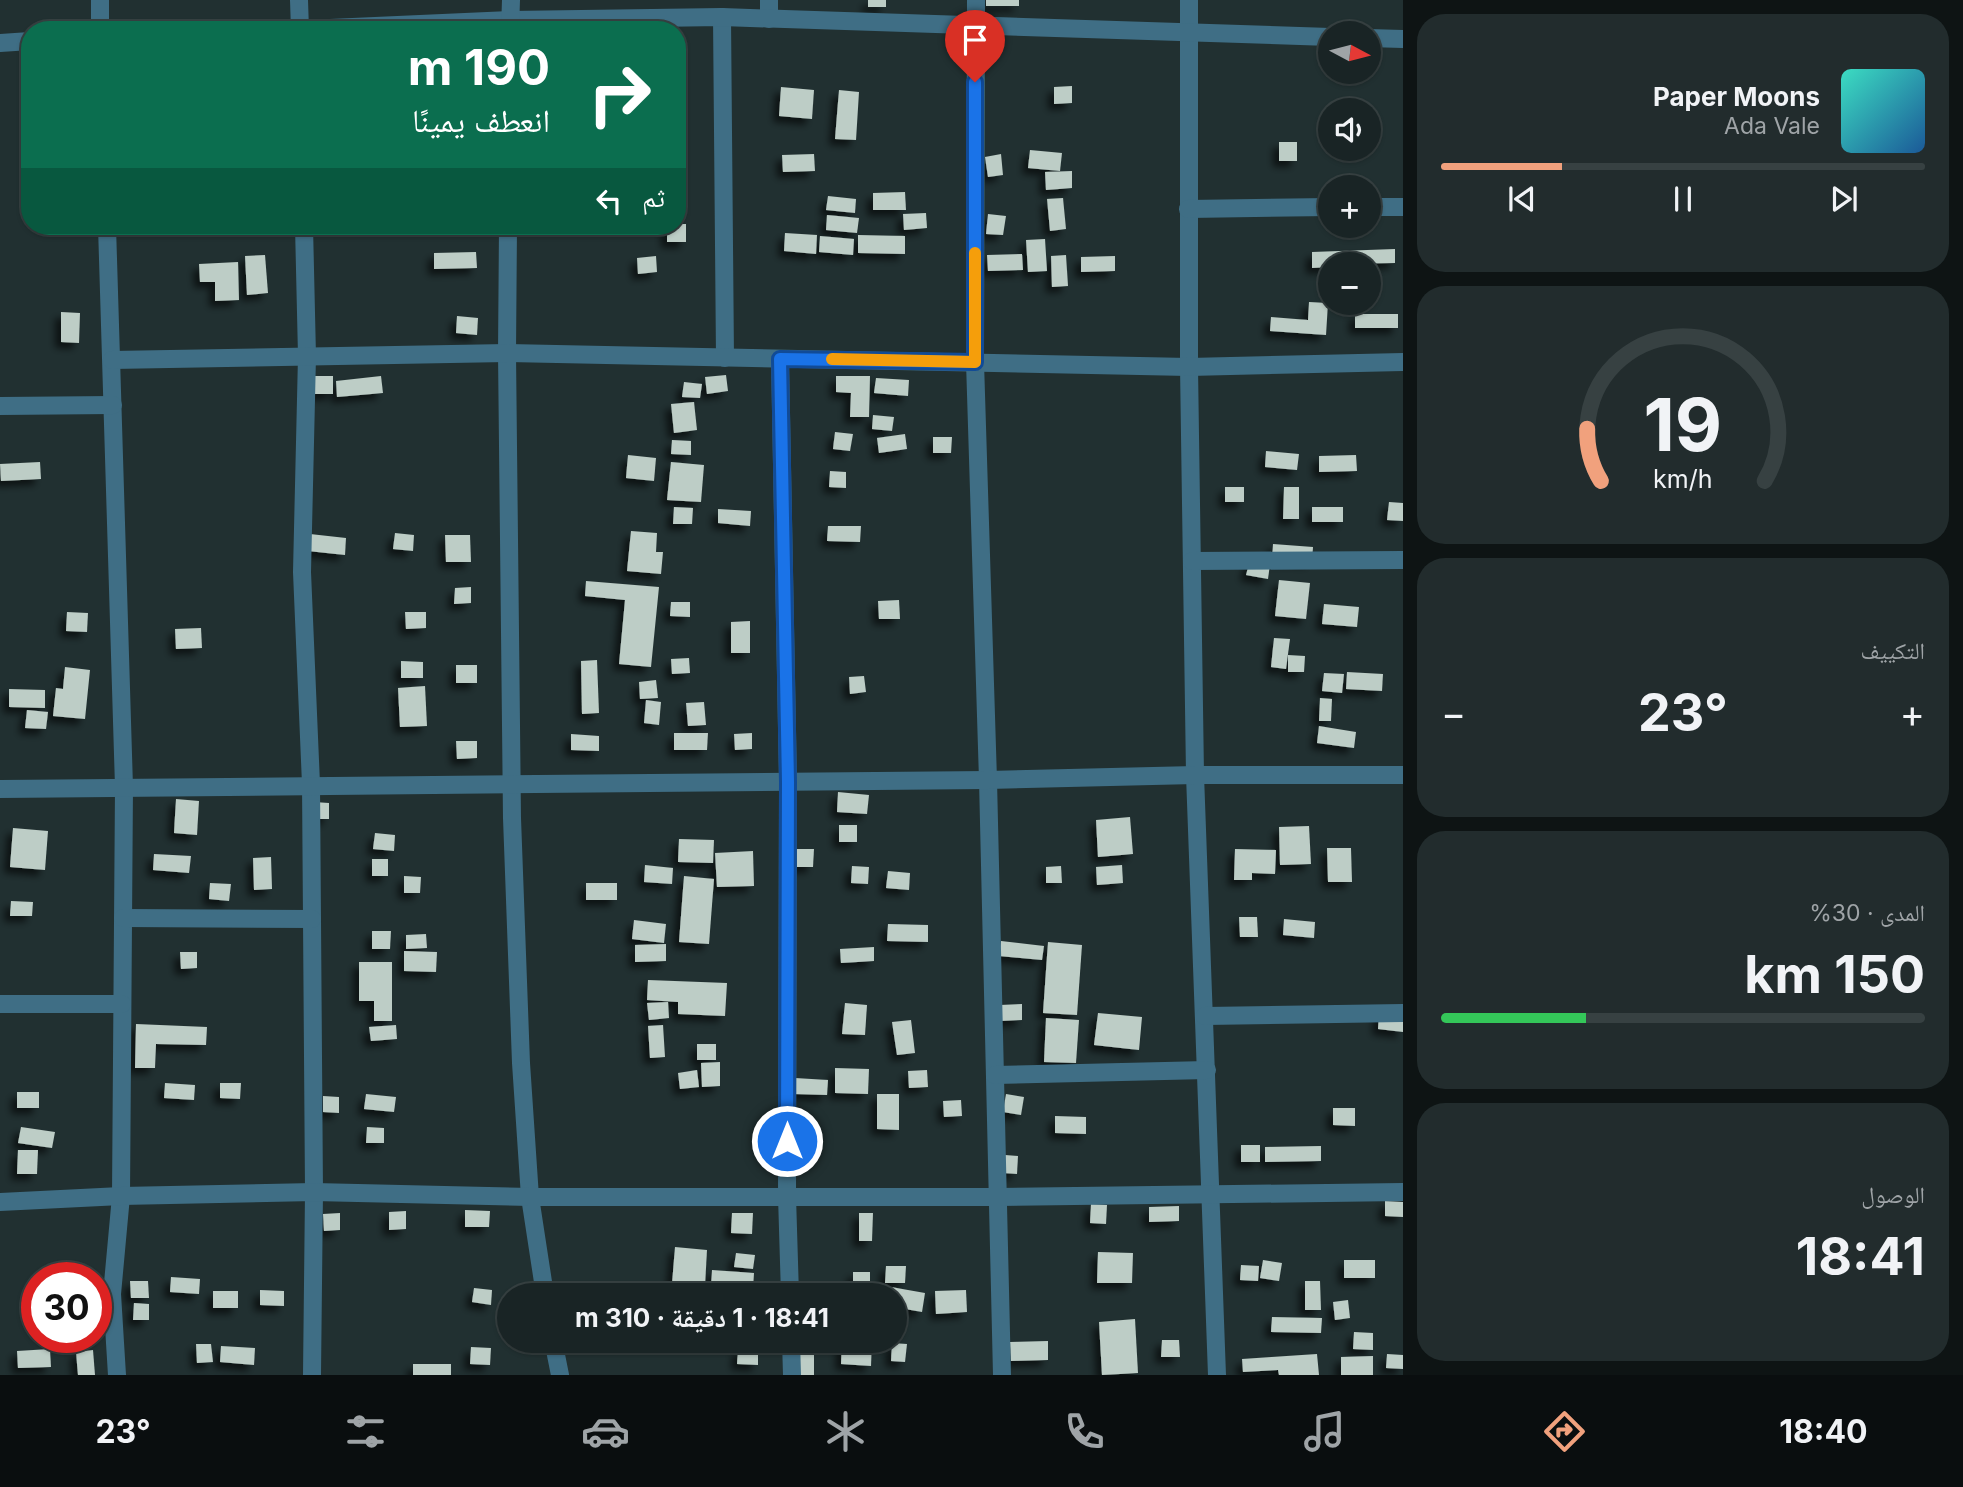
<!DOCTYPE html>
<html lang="ar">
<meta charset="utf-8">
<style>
:root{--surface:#192425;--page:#222c2d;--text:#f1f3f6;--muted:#9fa4a7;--line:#374142;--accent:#f1a17d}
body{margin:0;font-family:Inter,"Noto Naskh Arabic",sans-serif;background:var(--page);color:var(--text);direction:rtl;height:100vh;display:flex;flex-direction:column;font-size:26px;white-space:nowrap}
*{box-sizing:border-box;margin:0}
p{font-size:23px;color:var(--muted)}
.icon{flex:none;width:38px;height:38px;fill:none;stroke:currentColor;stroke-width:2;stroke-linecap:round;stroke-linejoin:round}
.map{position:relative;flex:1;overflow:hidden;direction:ltr}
.sheet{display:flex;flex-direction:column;gap:14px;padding:14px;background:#0e1414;width:560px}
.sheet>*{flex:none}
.guide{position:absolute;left:21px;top:21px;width:665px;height:214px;border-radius:28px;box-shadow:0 2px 5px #0004,0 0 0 2px var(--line);direction:rtl;background:#0b6e4f;color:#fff;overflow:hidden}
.needle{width:46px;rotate:97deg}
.buttons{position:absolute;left:1318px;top:21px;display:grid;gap:14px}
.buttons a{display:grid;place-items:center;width:63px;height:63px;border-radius:50%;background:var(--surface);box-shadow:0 2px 5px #0004,0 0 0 2px var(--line);font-size:35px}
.speed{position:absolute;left:21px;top:1262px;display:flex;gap:14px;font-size:35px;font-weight:700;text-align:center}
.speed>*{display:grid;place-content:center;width:91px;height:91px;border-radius:50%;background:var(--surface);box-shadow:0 2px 5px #0004,0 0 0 2px var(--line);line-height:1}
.speed .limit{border:10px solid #d22;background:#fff;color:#111}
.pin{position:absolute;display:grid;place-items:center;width:60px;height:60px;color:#fff;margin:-72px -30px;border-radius:50% 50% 50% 0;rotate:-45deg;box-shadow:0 0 7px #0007}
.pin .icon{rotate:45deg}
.me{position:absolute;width:77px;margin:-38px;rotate:0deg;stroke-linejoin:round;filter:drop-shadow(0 0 5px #0008)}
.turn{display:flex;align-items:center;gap:24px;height:147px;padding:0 21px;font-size:32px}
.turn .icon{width:91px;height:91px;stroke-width:2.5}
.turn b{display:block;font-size:49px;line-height:60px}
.then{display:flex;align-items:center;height:66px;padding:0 21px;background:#0003;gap:14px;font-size:26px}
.big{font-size:52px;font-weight:700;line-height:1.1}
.sheet .card{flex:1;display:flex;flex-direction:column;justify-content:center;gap:10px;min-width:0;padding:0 24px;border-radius:28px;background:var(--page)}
.sheet .dial{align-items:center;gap:0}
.dial svg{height:182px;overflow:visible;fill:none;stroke:var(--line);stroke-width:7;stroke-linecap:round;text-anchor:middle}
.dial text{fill:var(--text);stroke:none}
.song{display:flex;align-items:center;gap:21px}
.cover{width:84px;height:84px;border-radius:10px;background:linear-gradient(135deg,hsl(170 70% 55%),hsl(210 70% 35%))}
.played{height:7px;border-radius:4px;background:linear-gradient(90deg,var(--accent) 25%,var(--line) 25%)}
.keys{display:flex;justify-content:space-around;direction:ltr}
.heat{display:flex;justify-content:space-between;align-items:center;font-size:38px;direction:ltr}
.charge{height:10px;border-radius:5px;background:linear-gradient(90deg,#34c759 30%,var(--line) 0)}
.trip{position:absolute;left:497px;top:1283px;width:410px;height:70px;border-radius:35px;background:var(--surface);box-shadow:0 2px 5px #0004,0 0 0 2px var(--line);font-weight:700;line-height:70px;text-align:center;direction:rtl}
.tabs{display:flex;height:112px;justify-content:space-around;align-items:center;background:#0a0e0f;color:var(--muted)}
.tabs .icon{width:49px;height:49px}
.tabs .active{color:var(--accent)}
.tabs b{font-size:32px;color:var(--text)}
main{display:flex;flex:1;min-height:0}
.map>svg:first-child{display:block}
</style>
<main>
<section class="sheet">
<div class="card">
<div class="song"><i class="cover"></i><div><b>Paper Moons</b><p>Ada Vale</p></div></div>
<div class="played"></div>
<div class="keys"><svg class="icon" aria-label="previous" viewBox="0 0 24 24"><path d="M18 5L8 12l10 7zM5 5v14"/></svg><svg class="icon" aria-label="pause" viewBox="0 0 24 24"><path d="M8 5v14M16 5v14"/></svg><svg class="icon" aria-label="next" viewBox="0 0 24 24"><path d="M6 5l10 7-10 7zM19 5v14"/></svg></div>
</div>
<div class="card dial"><svg viewBox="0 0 100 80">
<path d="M14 69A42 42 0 1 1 86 69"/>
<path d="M14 69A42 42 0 0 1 8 46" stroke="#f1a17d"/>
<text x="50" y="56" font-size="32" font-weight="700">19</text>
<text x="50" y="72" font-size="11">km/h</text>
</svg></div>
<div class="card"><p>التكييف</p>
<div class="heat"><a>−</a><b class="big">23°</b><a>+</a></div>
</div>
<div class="card"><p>المدى · 30%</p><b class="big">150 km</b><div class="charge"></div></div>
<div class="card"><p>الوصول</p><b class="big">18:41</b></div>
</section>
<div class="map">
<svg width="1403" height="1375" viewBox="0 0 1403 1375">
<defs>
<filter id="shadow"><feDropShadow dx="-6" dy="6" stdDeviation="3.5" flood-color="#0009"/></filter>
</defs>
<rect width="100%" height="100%" fill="#213031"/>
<g fill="#bdcdc6" filter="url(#shadow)">
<rect x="868" y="0" width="18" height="7"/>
<rect x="986" y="0" width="33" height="6"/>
<path d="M1072,86V103L1054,104V87Z"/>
<path d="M781,87L814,90L812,119L779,116Z"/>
<path d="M839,90L859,92L856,140L835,139Z"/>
<rect x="1279" y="142" width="18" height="19"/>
<path d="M1030,150L1062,153L1060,171L1028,168Z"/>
<path d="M814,154L815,171L783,172L782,155Z"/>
<path d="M1001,154L1003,175L988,177L985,157Z"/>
<path d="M1072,171V188L1046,190L1045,172Z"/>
<path d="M905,192L906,210H873V193Z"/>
<path d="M828,196L856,199L855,213L826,210Z"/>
<path d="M1063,198L1066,229L1050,231L1047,199Z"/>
<path d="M926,213L927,228L904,230L903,214Z"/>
<path d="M988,214L1006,216L1003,235L986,234Z"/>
<path d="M827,215L859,218L857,233L826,230Z"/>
<path d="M677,224H686V242H667V226Z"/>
<path d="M785,233L817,235L816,254L784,251Z"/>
<path d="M858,235L905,236V254L858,253Z"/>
<path d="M820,236L854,239L853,255L819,252Z"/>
<path d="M1045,239L1047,271L1028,272L1026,240Z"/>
<path d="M1395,249V263L1330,264V267L1312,268V252Z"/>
<path d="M476,252L477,268L434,269V253Z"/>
<path d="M1022,254L1023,270L988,271L987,255Z"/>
<path d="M265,255L268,293L247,295L245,256Z"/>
<path d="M1066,255L1068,286L1052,287L1051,256Z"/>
<path d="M656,256L657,272L638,274L637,258Z"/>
<path d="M1115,256V271L1081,272V257Z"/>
<path d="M238,262L239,300L215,301V282H200L199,264Z"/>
<path d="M1373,272V293H1368V273Z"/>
<path d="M1309,302L1328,303L1326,335L1270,331L1271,317L1308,320Z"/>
<path d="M61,312L80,313L79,343L61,342Z"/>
<rect x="1355" y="314" width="43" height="14"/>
<path d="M457,316L478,318L477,335L456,333Z"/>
<path d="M726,375L728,391L707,394L705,377Z"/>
<rect x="314" y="376" width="19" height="18"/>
<path d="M381,376L383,393L337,397L336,381Z"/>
<path d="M836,376H870L869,417H850L851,393L836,392Z"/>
<path d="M876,378L909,380L908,396L874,393Z"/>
<path d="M684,382L702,384L700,398L682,397Z"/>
<path d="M694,402L697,430L674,433L671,404Z"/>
<path d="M873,415L894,417L892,431L872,429Z"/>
<path d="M835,432L853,434L850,451L833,449Z"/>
<path d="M905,434L907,449L879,453L877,438Z"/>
<path d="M933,437H952L951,453H933Z"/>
<path d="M672,440L691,441V455L671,454Z"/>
<path d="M1266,451L1299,454L1297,470L1265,467Z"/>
<path d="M628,455L656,458L654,481L626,478Z"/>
<path d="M1356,455L1357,471L1319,472V456Z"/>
<path d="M40,462L41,479L1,481L0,464Z"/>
<path d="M671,462L704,465L701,502L667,500Z"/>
<path d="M830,471L846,472V488L829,487Z"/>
<rect x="1225" y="487" width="19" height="15"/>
<path d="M1284,487H1299V519H1283Z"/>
<path d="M1389,502L1403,503V521L1387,520Z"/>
<path d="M674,507L693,508L692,524H673Z"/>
<rect x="1312" y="507" width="31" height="15"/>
<path d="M718,509L751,511L750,526L718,523Z"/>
<path d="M828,526H861L860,542L827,541Z"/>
<path d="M631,531L657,533L656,552H663L661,574L627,571Z"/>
<path d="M395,533L414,535L413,551L393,549Z"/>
<path d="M310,534L346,538L345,555L308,551Z"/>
<path d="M445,535H470L471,562H446Z"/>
<path d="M1273,544L1313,547L1312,561L1272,559Z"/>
<path d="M1250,560L1270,564L1268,579L1246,575Z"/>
<path d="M1279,580L1310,583L1306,619L1275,616Z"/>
<path d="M586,581L659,587L651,667L619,664L625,600L585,596Z"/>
<path d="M471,587V603L454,604L455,588Z"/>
<path d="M899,600L900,619H879L878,601Z"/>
<path d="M671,602H690V617L670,616Z"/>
<path d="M1324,604L1359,607L1357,627L1322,624Z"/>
<path d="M67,612L88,613L87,632L66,631Z"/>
<path d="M405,612H426V628L406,629Z"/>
<path d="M750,621V653H731V622Z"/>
<path d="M201,628L202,648L176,649L175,629Z"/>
<path d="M1274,638L1290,639L1286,669L1271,667Z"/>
<path d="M1288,655L1305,656L1304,672H1288Z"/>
<path d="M689,658L690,673L672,674L671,659Z"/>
<path d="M597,660L599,713L582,714L581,661Z"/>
<path d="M401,661L423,662V678H401Z"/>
<rect x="456" y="665" width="21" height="18"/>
<path d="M65,667L90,670L85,719L53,716L56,688L63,689Z"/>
<path d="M1347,672L1383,674L1382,691L1346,689Z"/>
<path d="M1324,673L1344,674L1342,693L1322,691Z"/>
<path d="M864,676L866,692L850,694L849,677Z"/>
<path d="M656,680L658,698L640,699L639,682Z"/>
<path d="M425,686L427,726L400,727L398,688Z"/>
<path d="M9,689L45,690V708L9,707Z"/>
<path d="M1320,698L1332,699L1331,721H1319Z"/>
<path d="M646,700L661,702L659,725L644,723Z"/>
<path d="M704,702L706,725L688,726L686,703Z"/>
<path d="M27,710L48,712L46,729L25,728Z"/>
<path d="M1319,726L1356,732L1354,748L1317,743Z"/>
<path d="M674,733H708L707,750H674Z"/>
<path d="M752,733V749L735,750L734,734Z"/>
<path d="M571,734L599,736V751L571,750Z"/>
<path d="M456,741H477V758L457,759Z"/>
<path d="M838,792L869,795L867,814L837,812Z"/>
<path d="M176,799L199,801L197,835L174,833Z"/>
<path d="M314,802L329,803V819H314Z"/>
<path d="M1130,817L1133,854L1098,857L1096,820Z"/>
<rect x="839" y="825" width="18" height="17"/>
<path d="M1309,826L1311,864L1280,865L1279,827Z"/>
<path d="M13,828L48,831L45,870L10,867Z"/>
<path d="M375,833L395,835L394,851L373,849Z"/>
<path d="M679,839L714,840L713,863L678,862Z"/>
<path d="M1327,848H1351L1352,882H1328Z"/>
<path d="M797,849H814L813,867H797Z"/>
<path d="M1235,849L1276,850L1275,874L1252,873V880H1234Z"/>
<path d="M753,851L754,886L717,887L715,853Z"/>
<path d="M154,854L191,856L189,873L153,870Z"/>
<path d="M271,857L272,889L254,890L253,858Z"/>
<rect x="372" y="859" width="16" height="17"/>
<path d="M645,865L673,868L672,884L644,882Z"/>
<path d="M1122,865L1123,883L1097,885L1096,867Z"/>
<path d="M852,866L869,867L868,884L851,883Z"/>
<path d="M1061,866L1062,883H1046V867Z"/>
<path d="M888,871L910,873L909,890L886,888Z"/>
<path d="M404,876L421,877L420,893H404Z"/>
<path d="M684,876L714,879L709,944L679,942Z"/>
<path d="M210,883L231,884L229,901L209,899Z"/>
<rect x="586" y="883" width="31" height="17"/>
<path d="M11,901L33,902L32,916H10Z"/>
<path d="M1239,917H1257L1258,937H1240Z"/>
<path d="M1284,919L1315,922L1314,938L1283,935Z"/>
<path d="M634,920L666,924L664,943L632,939Z"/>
<path d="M888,924L928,925V942L887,941Z"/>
<path d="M372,931H391L390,949H372Z"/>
<path d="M426,934L427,948L406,949V935Z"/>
<path d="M1001,941L1044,946L1042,960L999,956Z"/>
<path d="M1048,942L1082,945L1077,1015L1043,1013Z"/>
<path d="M666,944V961L635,962V945Z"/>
<path d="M874,947V961L841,963L840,949Z"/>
<path d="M404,951L437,952L436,972L404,971Z"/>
<path d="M180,952H197V968L181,969Z"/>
<path d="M359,962H392V1021H374V1001H359Z"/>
<path d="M648,980L727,983L725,1016L678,1014V1002L647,1000Z"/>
<path d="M668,1002L669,1018L649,1020L647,1003Z"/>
<path d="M845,1003L867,1005L865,1035L842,1034Z"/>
<path d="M1022,1004V1020L1000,1021V1005Z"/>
<path d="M1379,1012L1403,1014V1032L1378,1029Z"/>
<path d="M1098,1013L1142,1017L1139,1050L1094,1045Z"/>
<path d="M1046,1018L1079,1020L1076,1063L1044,1062Z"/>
<path d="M911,1020L915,1053L897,1055L892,1022Z"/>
<path d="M136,1024L207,1027L206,1045L156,1044L155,1068H135Z"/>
<path d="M396,1025L397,1039L371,1041L369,1027Z"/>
<path d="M663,1025L665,1057L650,1058L648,1026Z"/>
<rect x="697" y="1044" width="19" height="16"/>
<path d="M720,1062V1086L702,1087L701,1063Z"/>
<path d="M835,1068L869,1069L868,1094L835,1093Z"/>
<path d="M697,1070L699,1087L680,1089L678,1073Z"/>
<path d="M927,1070L928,1087L909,1088L908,1071Z"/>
<path d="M795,1078L828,1080L827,1095L794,1094Z"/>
<path d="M165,1083L195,1085L194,1100L164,1098Z"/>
<path d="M220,1083H241L240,1099L220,1098Z"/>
<rect x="17" y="1092" width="22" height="16"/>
<path d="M366,1094L396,1097L394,1112L364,1109Z"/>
<path d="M877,1094H899V1130L877,1129Z"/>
<path d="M1006,1094L1024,1097L1021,1115L1003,1112Z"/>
<path d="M323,1096L339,1097V1113L323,1112Z"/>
<path d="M961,1100L962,1116L944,1117L943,1101Z"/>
<path d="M1333,1108H1355V1126L1333,1125Z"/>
<path d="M1055,1116L1086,1117V1134L1055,1133Z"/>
<path d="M21,1127L55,1132L52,1148L18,1143Z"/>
<path d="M367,1127L384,1128V1143H366Z"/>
<rect x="1241" y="1145" width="19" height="17"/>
<path d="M1321,1146V1161L1265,1162V1147Z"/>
<path d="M18,1150H38L37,1174H17Z"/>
<path d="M1005,1155L1018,1156L1017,1174L1003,1173Z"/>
<path d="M1385,1201L1403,1202V1217L1385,1216Z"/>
<path d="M1091,1204L1107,1205L1106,1224L1090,1223Z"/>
<path d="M1179,1206V1221L1149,1222V1207Z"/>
<path d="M465,1210L490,1211L489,1227H465Z"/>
<path d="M406,1211V1229L389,1230V1212Z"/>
<path d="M340,1213V1230L324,1231L323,1214Z"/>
<path d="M732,1213H753L752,1234L731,1233Z"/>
<path d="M859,1213H873L872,1241H859Z"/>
<path d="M675,1247L707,1250L705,1286L672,1284Z"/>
<path d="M1098,1252L1133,1253L1132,1283H1097Z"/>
<path d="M736,1253L755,1255L753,1269L734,1267Z"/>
<path d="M1263,1260L1282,1263L1279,1281L1260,1278Z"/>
<rect x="1344" y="1260" width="31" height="18"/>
<path d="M1241,1265L1259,1266L1258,1281L1240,1280Z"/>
<path d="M886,1266H906L905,1283H885Z"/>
<path d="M712,1270L754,1273L753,1289L711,1286Z"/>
<path d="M853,1272H870V1289L853,1288Z"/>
<path d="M171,1277L200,1279L199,1294L170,1292Z"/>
<path d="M130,1281H148L149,1298H131Z"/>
<path d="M1305,1281H1320L1321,1310H1305Z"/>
<path d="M891,1287L925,1293L922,1312L894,1307V1295H890Z"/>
<path d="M474,1288L492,1290L491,1305L472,1302Z"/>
<path d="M260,1290L284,1291V1306L260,1305Z"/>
<path d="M966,1290L967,1312L936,1314L935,1291Z"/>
<rect x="213" y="1291" width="25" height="17"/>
<path d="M1348,1300L1350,1318L1335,1320L1333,1302Z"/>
<path d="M134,1303L149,1304V1320H133Z"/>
<path d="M1272,1317L1322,1318L1321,1333L1271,1332Z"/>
<path d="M1135,1319L1138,1373L1102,1375L1099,1322Z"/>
<path d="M1354,1332L1373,1333V1350L1353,1349Z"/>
<rect x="798" y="1340" width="16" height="35"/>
<path d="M842,1340H872L871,1366L841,1364Z"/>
<path d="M1162,1340H1179L1180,1357H1161Z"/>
<path d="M1048,1341V1360L1011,1361L1010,1342Z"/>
<path d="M892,1343L907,1344L905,1362L891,1361Z"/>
<path d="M196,1344H211L213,1362L197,1363Z"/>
<path d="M221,1346L255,1348L254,1365L220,1362Z"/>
<path d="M471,1347L491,1348L490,1365L470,1364Z"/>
<path d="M50,1349L51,1367L18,1368L17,1351Z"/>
<path d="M738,1349H758V1365L737,1364Z"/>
<path d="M93,1350L95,1375H78L76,1352Z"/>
<path d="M1317,1354L1319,1375H1279L1278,1370L1243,1372L1242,1359Z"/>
<path d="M1387,1354L1403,1355V1369L1386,1368Z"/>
<path d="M1373,1356V1375H1341V1357Z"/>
<rect x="413" y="1364" width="38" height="11"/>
</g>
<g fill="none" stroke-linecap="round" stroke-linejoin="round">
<g stroke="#3f6e85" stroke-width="18">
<path d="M100,0V30"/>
<path d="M299,0L300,30"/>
<path d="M769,0V19"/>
<path d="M976,0L975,362L988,780L1002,1375"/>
<path d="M1189,0V367L1195,775L1217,1375"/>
<path d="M722,17L725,358"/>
<path d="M285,30L510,20L722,17L1330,37"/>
<path d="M510,30L511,0"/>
<path d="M1368,38L1403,39"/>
<path d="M0,43L30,41"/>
<path d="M1368,207H1403"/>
<path d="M1188,209L1330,207"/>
<path d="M107,226L124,787L121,1196L112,1294L117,1375"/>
<path d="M304,226L307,356L302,572L311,784L314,1192L312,1375"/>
<path d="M508,226L507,353L512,818L521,1063L530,1197L545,1295"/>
<path d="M780,359L788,782L787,1196L790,1295"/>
<path d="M112,360L507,353L1189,367L1403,362"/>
<path d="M0,406L113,405"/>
<path d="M1192,561L1403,560"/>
<path d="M0,789L988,780L1195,775H1403"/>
<path d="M123,918L312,919"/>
<path d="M0,1004H122"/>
<path d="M1205,1016L1403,1013"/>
<path d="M995,1075L1207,1070"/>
<path d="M0,1202L121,1196L314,1192L530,1197H998L1403,1192"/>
<path d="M553,1340L560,1375"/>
<path d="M791,1340L792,1375"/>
</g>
</g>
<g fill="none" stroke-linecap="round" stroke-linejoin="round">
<g stroke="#114b97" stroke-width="18">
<path id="route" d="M787,1141L788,782L780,359L975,362V82"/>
</g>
<use href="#route" stroke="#1a73e8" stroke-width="12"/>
<path stroke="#f59e0b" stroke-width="12" d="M832,359L975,362V253"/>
</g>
</svg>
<div class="buttons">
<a><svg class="needle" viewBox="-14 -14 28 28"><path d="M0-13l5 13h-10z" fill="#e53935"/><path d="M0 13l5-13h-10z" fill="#9fa4a7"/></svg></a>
<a><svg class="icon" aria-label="sound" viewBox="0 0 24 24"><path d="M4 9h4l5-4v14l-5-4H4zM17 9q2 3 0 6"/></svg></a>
<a>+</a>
<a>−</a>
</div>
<div class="speed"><div class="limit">30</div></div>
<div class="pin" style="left:975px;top:82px;background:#d93025"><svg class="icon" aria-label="arrive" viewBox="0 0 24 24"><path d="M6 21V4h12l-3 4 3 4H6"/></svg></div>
<svg class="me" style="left:787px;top:1141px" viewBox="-20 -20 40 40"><circle r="17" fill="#1a73e8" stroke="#fff" stroke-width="3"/><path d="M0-11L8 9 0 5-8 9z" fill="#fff"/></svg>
<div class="trip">18:41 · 1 دقيقة · 310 m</div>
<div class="guide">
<div class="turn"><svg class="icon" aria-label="right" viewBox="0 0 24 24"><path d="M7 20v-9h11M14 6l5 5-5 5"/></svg><div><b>190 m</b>انعطف يمينًا</div></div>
<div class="then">ثم<svg class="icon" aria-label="left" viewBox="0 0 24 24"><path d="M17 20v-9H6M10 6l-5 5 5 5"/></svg></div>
</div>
</div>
</main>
<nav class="tabs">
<b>18:40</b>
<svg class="icon active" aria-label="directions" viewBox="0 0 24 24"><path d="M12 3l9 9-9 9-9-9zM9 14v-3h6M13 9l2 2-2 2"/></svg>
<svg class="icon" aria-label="music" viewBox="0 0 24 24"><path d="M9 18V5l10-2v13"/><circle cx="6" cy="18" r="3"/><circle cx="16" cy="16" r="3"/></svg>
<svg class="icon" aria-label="phone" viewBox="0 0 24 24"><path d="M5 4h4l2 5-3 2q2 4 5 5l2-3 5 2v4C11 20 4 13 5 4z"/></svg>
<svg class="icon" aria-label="climate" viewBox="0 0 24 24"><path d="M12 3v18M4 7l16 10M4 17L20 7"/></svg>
<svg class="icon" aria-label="car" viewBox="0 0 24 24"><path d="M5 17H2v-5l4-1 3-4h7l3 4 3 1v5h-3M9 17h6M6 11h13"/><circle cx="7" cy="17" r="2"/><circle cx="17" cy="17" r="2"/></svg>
<svg class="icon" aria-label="filters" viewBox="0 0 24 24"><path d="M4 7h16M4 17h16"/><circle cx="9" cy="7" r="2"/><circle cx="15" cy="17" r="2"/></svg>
<b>23°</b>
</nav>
